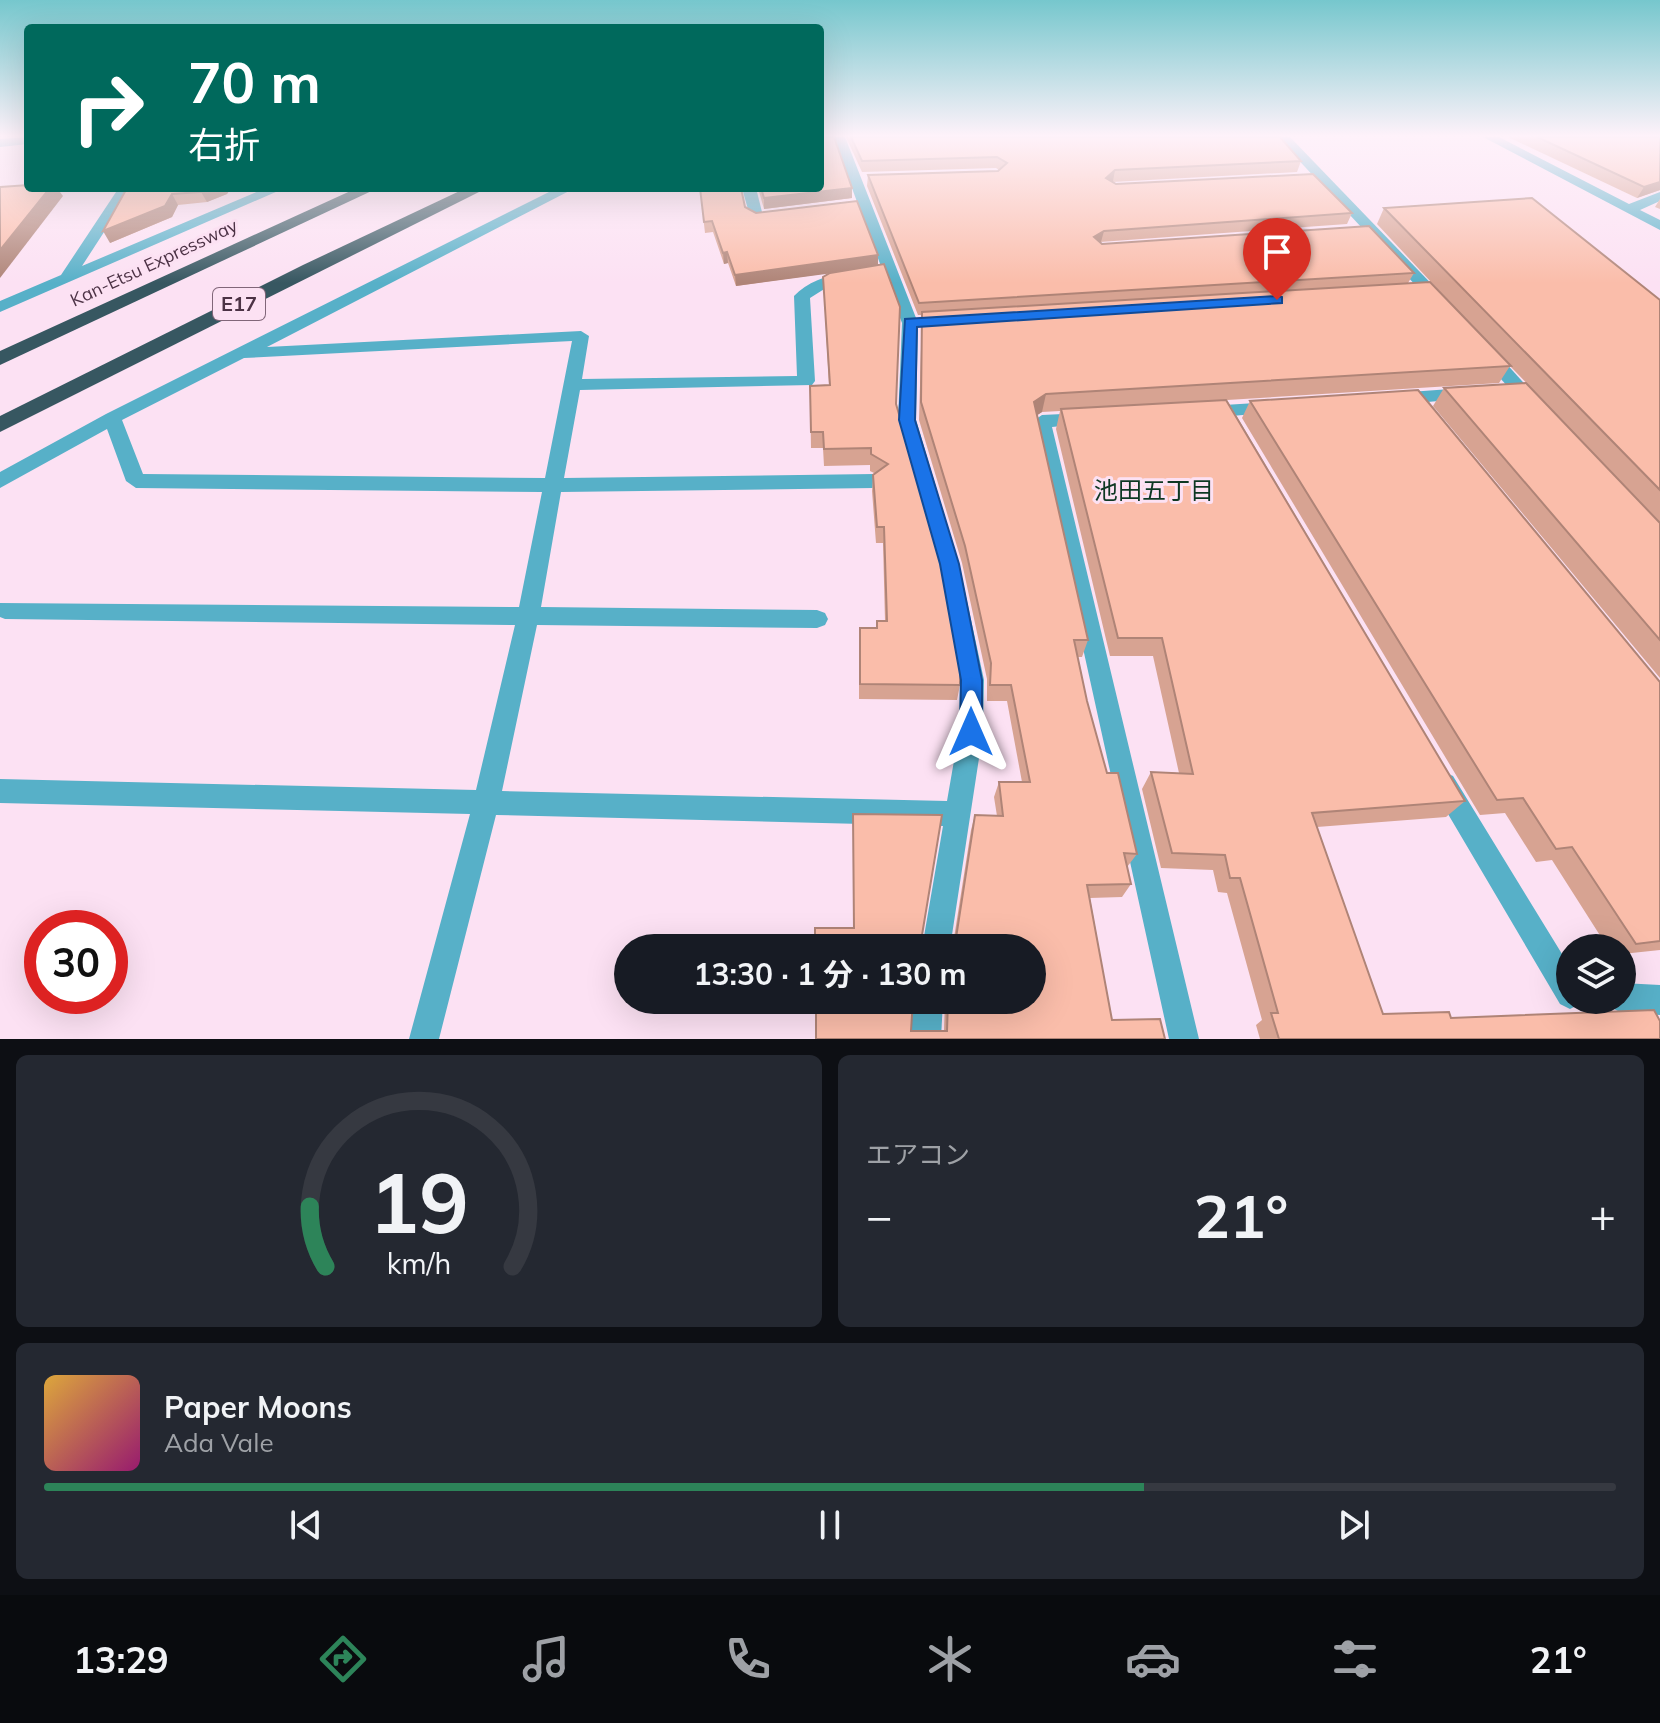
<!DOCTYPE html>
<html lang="ja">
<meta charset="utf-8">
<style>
:root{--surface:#171b24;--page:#242831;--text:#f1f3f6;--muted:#9ea1a6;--line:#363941;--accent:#2d8459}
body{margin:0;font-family:Mulish,"Noto Sans JP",sans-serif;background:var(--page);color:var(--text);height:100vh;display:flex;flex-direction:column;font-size:30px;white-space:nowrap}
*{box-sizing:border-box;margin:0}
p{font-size:26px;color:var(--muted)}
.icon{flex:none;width:44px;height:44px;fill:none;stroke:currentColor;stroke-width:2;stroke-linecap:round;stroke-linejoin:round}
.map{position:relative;height:1039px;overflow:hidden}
.panel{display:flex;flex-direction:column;gap:16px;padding:16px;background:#0d0f14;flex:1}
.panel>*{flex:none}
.banner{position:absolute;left:24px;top:24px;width:800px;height:168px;border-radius:8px;box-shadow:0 8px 32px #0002;background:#00695c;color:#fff;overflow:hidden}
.tools{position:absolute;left:1556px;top:934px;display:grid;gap:16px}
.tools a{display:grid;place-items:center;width:80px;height:80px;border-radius:50%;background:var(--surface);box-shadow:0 8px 32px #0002;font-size:40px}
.speed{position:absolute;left:24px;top:910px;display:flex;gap:16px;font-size:40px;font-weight:700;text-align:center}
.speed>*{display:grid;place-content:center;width:104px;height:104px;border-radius:50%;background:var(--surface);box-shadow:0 8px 32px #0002;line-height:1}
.speed .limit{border:12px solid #d22;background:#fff;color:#111}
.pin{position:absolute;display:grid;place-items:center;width:68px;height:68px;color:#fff;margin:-82px -34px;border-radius:50% 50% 50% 0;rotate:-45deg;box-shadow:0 0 8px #0007}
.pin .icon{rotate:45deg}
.me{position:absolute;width:88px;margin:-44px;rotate:0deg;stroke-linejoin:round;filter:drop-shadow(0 0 6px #0008)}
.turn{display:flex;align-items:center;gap:28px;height:168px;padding:0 32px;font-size:36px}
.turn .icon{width:104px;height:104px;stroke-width:2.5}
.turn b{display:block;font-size:56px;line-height:68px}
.big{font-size:60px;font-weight:700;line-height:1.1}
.panel .card{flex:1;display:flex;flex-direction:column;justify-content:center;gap:12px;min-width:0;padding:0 28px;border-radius:12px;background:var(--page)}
.panel .dial{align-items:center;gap:0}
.dial svg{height:208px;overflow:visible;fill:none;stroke:var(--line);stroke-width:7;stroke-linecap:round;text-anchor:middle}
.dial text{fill:var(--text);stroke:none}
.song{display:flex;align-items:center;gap:24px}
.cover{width:96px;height:96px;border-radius:12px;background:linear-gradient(135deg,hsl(40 70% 55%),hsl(320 70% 35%))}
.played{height:8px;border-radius:4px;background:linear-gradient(90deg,var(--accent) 70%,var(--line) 70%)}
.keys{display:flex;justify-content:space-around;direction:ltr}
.heat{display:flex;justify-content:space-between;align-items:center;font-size:44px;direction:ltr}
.panel .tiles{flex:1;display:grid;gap:16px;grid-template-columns:1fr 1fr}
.card:last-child{grid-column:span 2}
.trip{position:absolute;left:614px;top:934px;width:432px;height:80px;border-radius:40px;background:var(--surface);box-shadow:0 8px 32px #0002;font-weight:700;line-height:80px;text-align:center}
.dock{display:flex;height:128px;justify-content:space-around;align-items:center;background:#090b0e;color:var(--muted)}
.dock .icon{width:56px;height:56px}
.dock .active{color:var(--accent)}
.dock b{font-size:36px;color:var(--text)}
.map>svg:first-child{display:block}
</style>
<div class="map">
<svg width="1660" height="1039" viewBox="0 0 1660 1039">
<rect width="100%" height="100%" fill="#fce1f3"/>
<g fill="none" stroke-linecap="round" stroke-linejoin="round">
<g fill="#57b0c8" fill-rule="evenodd">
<path d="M28,137V144L0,147V139Z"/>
<path d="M833,137H845L918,323L916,420L959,564L984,680L983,732L950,948H922L943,826L496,815L439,1039H409L470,814L0,803V779L476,790L515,625L5,619L0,617V603L519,607L542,492L136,488L126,481L107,429L0,488V472L106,414L557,188H575L267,347L581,331L589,336L582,379L797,376L794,296C809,281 834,271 855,275V281L829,286L810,298L815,381L812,385L580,390L564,478L874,474L884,481L874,488L561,492L541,607L817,610L825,613L828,619L825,625L817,628L537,625L502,791L947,801L959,732L960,680L939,564L898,420L902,323ZM572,341L545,478L143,474L122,420L244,358Z"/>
<path d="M1277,137H1290L1446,299V305H1434Z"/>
<path d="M1483,137H1499L1629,204L1660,192V201L1640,210L1660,220V230Z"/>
<path d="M266,188H285L0,312V301L61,275L118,189L130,192L82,266Z"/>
<path d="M742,188H756L762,212L779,210L786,214L779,218L751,220Z"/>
<path d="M1489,350L1495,351L1538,399L1541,403L1538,407H1526L1483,359L1481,355Z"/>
<path d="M1464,388L1473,394L1470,398L1396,405L1387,399L1396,393Z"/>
<path d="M1272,402L1281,408L1278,412L1208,418L1199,412L1208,406Z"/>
<path d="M1084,413L1093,419L1090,423L1052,427L1199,1039H1169L1033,421L1042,415Z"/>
<path d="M1444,772L1453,776L1570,967V1000H1582L1580,1004L1570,1009L1560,1004L1435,792L1431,784L1435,776Z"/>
<path d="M1622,983L1660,985V1015L1622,1013L1612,1008L1608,1000H1622Z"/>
<path d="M913,1000H943L941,1039H911Z"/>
</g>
<g fill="#375761" fill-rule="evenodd">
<path d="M357,188H378L0,365V351Z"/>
<path d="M466,188H487L0,432V416L303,265Z"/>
</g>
</g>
<g fill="#d7a392">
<path d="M846,137H1280L1301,161L1297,172L1112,182L1116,184L1352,213L1347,224L1100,242L1102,244L1414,273L1408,283L1473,327L1377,224L1384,208L1660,300V678L1433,406L1444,388L1540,397L1510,366L1499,383L1227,400L1465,801L1446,817L1317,827L1383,1014L1451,1018L1660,1039H1260L1256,1025L1262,1020L1227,893L1218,892L1213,870L1161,868L1142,789L1151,772L1179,773L1153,656H1110L1056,429L1060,411L1042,412L1037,415L1088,640L1082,657H1078L1087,701L1107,773L1137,854L1127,867L1131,884L1122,897L1090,898L1112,1020L1165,1039L911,1031H944L945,1000H1032L815,948L853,928V814L922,935L925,939L954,938L971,830L975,815L997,816L994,797L999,782H1022L1007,701H987V679L962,563L919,420L922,315H918L867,186L868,175L998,171L999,170L996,168L862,172Z"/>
<path d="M1508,137H1660V190L1637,198Z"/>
<path d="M127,188H231L227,194L207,202L178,205L172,217L110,243Z"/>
<path d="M700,188L878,265L896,404L960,685L957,700L859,699V643L885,621L883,543H876L872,491L873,475L874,473L870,471V465L824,466L823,448H811L810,386L829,385L823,277L829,273L736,286L728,263L724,264L713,232L705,233Z"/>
<path d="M758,188H820L852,198L764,209Z"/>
<path d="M1660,199V209L1655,207Z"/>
<path d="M1250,401L1660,682V950L1622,954V948H1608L1552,860L1536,862L1505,813L1480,815L1242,418Z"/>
</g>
<g fill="#af8477">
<path d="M1115,170L1113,181L1103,189L1106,178Z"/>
<path d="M1660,182V190L1637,198L1644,187Z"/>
<path d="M50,188H57L63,196L0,278V250Z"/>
<path d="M210,188H231L227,194L207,202L201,192Z"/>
<path d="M852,188V198L764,209V198Z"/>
<path d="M172,194L178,205L172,217L110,243L103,231Z"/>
<path d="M1104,231L1101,242L1091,248L1094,237Z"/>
<path d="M727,252L728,263L724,264L723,253Z"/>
<path d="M878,255V267L736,286L735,275Z"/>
<path d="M1046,394L1042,412L1030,420L1034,402Z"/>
</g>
<g fill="#fabdaa" stroke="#af8477" stroke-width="2">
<path d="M820,137H834L852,188L764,198L761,188H820Z"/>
<path d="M851,137H1280L1301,161L1115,170L1106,178L1116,184L1313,174L1352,213L1104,231L1094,237L1102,244L1369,226L1414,273L919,303L868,175L998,171L1007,163L997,157L862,161Z"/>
<path d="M1537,137H1660V182L1644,187Z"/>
<path d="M28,185V188H50L0,250V187Z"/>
<path d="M127,188H210L201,192L172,194L165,206L103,231Z"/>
<path d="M700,188H741L745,207L756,213L857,201L878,255L735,275L727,252L723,253L712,221L704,222Z"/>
<path d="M1532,198L1660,300V490L1384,208Z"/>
<path d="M884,264L900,307L896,404L938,548L960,665V685L860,684V628H877V621H887L884,527H877L873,475L888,464L871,454V448L824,449L823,432H811L810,386L830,385L823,277L830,273Z"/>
<path d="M1430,282L1511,366L1046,394L1034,402L1088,640H1074L1087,701L1107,773H1118L1137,854L1124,853L1131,884L1087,885L1112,1020L1160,1019L1165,1039H816V1000H913L911,1031H947L948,1000H1032V948H815V928H854L853,814L942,815L922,935L925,939L956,938L975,815L1003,816L999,782H1030L1011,685H990L991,663L965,546L921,402L922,312Z"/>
<path d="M1526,383L1660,523V640L1444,388Z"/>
<path d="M1418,390L1660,682V941L1636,944L1572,847L1556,849L1523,798L1497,800L1250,401Z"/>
<path d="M1226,400L1465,801L1312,813L1383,1014L1449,1012L1451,1018L1654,1010L1660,1021V1039H1279L1271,1013H1278L1240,878H1230L1225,855L1172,853L1151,772L1193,774L1162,638H1118L1061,409Z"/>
</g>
<linearGradient id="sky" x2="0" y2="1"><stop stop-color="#76c7cd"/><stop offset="0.48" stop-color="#fef2fa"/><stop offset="1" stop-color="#fef2fa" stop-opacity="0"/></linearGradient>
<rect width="1660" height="283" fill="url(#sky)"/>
<path fill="#1a73e8" stroke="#114b97" stroke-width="2" d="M1277,296L1282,297V303L917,327L915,420L959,564L982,680V732L979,739L971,742L964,739L960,732L961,680L940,564L899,420L905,319Z"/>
<g text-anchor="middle" stroke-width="6" stroke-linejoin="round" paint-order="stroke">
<g font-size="18" fill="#4c3245" stroke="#fce1f3">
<text transform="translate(154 263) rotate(-25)" y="6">Kan-Etsu Expressway</text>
</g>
<rect fill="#fce1f3" stroke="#816679" stroke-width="2" x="213" y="288" width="52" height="32" rx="6"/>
<g font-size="20" font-weight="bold" fill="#4c3245">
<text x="239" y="311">E17</text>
</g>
<g font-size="24" fill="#0d3823" stroke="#fce1f3">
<text x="1154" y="499">池田五丁目</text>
</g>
</g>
</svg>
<div class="tools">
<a><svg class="icon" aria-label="layers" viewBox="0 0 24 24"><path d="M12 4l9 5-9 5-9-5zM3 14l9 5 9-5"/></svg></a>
</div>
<div class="speed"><div class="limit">30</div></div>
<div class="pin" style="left:1277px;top:300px;background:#d93025"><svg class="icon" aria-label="arrive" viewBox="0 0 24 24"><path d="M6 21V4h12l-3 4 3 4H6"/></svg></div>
<svg class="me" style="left:971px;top:732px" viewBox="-20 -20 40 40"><path d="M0-17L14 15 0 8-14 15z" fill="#1a73e8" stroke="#fff" stroke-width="4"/></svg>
<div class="trip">13:30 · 1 分 · 130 m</div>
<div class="banner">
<div class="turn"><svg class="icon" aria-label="right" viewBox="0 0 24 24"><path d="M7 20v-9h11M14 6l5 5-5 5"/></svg><div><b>70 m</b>右折</div></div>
</div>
</div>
<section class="panel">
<div class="tiles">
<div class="card dial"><svg viewBox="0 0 100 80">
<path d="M14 69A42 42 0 1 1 86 69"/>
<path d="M14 69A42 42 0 0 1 8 46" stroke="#2d8459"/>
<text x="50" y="56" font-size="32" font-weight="700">19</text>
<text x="50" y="72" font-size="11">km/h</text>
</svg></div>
<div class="card"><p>エアコン</p>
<div class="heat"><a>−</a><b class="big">21°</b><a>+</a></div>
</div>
<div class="card">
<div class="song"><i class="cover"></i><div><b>Paper Moons</b><p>Ada Vale</p></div></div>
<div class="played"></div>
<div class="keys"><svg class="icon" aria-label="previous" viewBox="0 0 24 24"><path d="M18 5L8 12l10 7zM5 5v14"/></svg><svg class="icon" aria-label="pause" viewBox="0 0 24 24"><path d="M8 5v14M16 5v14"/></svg><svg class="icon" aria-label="next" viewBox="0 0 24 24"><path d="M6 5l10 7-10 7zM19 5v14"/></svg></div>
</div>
</div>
</section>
<nav class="dock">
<b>13:29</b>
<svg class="icon active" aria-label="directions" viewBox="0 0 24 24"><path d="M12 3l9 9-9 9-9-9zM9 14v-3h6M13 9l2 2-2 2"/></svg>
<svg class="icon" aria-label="music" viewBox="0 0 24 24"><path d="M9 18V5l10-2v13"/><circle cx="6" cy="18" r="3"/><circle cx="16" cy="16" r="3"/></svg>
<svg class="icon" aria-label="phone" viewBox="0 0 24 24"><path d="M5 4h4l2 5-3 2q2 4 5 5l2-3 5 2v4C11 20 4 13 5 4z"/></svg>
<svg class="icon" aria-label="climate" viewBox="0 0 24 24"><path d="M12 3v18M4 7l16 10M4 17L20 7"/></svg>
<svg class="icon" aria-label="car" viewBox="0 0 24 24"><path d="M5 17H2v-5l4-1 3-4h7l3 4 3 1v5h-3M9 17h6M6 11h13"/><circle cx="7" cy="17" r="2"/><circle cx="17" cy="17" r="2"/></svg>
<svg class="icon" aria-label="filters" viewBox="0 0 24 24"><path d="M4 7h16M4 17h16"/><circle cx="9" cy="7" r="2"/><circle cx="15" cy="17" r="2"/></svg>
<b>21°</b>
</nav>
